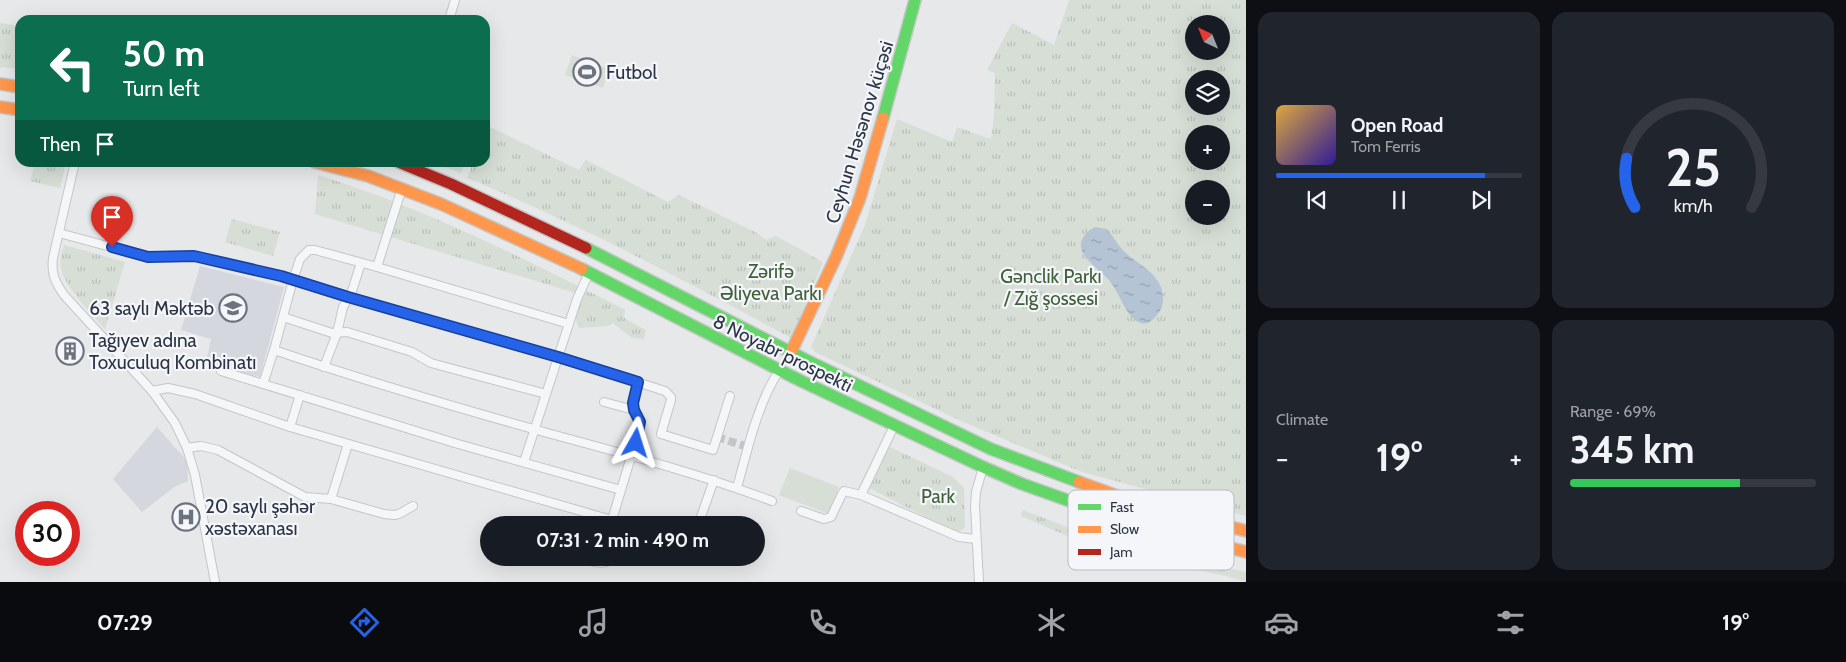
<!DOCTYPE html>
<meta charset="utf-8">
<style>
:root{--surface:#171b24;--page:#20242c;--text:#f1f3f6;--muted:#9ea1a6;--line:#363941;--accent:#2563eb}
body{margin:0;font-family:Cabin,sans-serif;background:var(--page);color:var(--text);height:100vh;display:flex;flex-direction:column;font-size:19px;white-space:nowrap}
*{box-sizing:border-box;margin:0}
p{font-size:16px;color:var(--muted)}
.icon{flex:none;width:28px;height:28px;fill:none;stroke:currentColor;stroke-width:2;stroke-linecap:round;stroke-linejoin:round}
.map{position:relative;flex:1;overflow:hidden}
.sheet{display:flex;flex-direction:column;gap:12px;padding:12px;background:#0d0f14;width:600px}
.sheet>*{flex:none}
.hud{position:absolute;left:15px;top:15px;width:475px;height:152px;border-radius:15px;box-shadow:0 5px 20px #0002;background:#0b6e4f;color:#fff;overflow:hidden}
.needle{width:32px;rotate:317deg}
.fabs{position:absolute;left:1185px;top:15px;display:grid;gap:10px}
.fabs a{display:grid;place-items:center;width:45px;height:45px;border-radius:50%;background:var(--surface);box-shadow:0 5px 20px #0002;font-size:25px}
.speed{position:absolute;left:15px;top:501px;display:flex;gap:10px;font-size:25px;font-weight:700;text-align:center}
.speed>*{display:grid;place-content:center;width:65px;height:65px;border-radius:50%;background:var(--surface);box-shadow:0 5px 20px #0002;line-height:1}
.speed .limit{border:8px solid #d22;background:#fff;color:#111}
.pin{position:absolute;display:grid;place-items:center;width:42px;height:42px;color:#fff;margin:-51px -21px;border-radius:50% 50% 50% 0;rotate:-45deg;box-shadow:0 0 5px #0007}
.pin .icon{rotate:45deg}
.me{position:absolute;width:55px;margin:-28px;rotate:6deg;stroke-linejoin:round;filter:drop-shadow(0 0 4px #0008)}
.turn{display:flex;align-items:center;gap:18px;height:105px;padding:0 25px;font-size:22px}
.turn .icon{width:65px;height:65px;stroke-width:2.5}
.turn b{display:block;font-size:35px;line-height:42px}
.then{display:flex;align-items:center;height:48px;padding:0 25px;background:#0003;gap:10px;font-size:19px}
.big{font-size:38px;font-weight:700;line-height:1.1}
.sheet .tile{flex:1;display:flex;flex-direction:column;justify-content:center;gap:8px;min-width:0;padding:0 18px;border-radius:15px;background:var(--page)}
.sheet .dial{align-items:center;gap:0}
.dial svg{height:130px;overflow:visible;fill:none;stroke:var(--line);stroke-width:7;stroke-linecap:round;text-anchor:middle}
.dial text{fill:var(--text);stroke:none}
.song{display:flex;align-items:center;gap:15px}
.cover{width:60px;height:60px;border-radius:8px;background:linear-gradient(135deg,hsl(40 70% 55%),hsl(250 70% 35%))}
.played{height:5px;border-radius:2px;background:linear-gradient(90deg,var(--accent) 85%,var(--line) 85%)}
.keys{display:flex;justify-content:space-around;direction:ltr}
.heat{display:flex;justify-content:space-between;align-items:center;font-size:28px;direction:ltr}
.charge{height:8px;border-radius:4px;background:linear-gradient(90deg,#34c759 69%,var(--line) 0)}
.sheet .tiles{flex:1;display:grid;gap:12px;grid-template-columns:repeat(2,1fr)}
.trip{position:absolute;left:480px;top:516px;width:285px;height:50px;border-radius:25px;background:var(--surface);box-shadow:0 5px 20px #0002;font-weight:700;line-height:50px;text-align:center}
.dock{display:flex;height:80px;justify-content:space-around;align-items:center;background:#090b0e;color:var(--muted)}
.dock .icon{width:35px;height:35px}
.dock .on{color:var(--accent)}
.dock b{font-size:22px;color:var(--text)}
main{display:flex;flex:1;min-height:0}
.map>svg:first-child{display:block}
</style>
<main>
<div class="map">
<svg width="1246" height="582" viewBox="0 0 1246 582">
<defs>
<pattern id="grass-tufts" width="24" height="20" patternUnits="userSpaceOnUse" patternTransform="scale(1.25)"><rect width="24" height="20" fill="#d6ded6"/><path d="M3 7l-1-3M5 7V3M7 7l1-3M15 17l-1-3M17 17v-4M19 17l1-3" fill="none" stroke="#b8bfb9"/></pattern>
<pattern id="water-ripples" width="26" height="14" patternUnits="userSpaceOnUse" patternTransform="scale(1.25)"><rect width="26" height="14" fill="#b4c4d5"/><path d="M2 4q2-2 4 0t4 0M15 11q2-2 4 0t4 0" fill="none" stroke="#93a0af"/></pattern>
</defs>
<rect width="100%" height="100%" fill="#e6e8ea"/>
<g fill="#d4d7dd">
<path d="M200,266L284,287L260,377L206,362L211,339L181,330Z"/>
<path d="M157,427L187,461L188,481L174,487L142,512L113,479Z"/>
</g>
<g fill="url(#grass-tufts)" fill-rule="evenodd">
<path d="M1069,0H1246V516L1082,472L961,421L815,352L811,347L865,225L897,119L952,142L957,127L991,139L994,116L995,73L987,70L1012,23L1054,45ZM1194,24H1221V51H1194ZM1194,79H1221V106H1194ZM1194,134H1221V161H1194ZM1194,189H1221V216H1194Z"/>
<path d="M0,23L20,26V69L3,67L0,68Z"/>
<path d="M488,126L579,170L586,160L668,202L679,195L757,233L766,240L776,236L823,262L791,338C685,281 578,223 467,178L473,163L485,162V132Z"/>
<path d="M35,163H66L60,188L30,181Z"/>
<path d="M434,163L465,162V163L461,173Z"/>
<path d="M318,175C424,208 526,259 625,310L624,318L646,330L644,339L632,338L613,323L608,326L579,328L575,317L582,295L315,214Z"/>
<path d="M232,219L280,232L273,256L225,242Z"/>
<path d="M64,245L125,262L105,329C93,315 67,289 62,272C59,263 61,254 64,245Z"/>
<path d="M890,447L953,477L964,488L965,528L957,533L869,488Z"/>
<path d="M1023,510L1072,529L1070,537L1021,516Z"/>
<path d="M1134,547L1246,572V582L1226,576L1153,561L1140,556Z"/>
</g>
<g fill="#d6ded6">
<path d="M572,55L610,69L603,88L565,75Z"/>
<path d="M790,468L839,487L829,514L779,495Z"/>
</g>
<path fill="url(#water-ripples)" d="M1095,227L1107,229C1114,237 1118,246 1126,253C1140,266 1163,275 1163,298C1163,304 1162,310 1157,315C1153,320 1148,325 1141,323C1127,319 1120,295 1112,284C1105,273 1082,260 1081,247C1080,238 1087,231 1095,227Z"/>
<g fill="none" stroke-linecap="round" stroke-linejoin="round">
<path stroke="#c1c4c9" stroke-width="8" stroke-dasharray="8 4" stroke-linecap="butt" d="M717,437L748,447"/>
<g stroke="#c4c6c8" stroke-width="10">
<g id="street">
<path d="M449,20L455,0"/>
<path d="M75,162L53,258C51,274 55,282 64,295L152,391L175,423L187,448L195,475L215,582"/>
<path d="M59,233L148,257L194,256L281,276L348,297L558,357L665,391L671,397V400L661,434L713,450L730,396"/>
<path d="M377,267L402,188"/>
<path d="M283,317L332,333L347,332L412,352L431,363L546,394"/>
<path d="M274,350C365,381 458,408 551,434C625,454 700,474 772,501"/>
<path d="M324,367L337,333L343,307L352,291L361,263"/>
<path d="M221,371L458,444L621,490"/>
<path d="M263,384L274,350L293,280L300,259L309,250H315L377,267L569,324"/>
<path d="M152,391L168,388L195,394L290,427L629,525"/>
<path d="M604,402L634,410"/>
<path d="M290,427L300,395"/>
<path d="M187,448L201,446L218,450L305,497L331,499L384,514L394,515L399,514L413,506"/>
<path d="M524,462L577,299L589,273"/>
<path d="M737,488C747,451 758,402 779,371"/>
<path d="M861,495L894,426"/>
<path d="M331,499L348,444"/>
<path d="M801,511L824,519L831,517L842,494L844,491L861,495L959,537L976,539"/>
<path d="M612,520L639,430C640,421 637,418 634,410C631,402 636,391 637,382"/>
<path d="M698,525L714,480"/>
<path d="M579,558C592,561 603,567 614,558"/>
<path d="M979,582L975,506L976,492L983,467"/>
</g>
</g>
<g stroke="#c4c6c8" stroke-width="14">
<g id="fast">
<path d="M883,118L915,0"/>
<path d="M586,248L808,361L991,449L1079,482"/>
<path d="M582,269L799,380L983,467L1022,484L1081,505"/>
</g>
</g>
<g stroke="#c4c6c8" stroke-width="14">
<g id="slow">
<path d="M0,84L20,87"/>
<path d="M0,107L20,110"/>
<path d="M314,162L368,176L441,204L582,269"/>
<path d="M791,352L836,257L860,198L883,118"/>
<path d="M1079,482L1137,503L1246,531"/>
<path d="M1081,505L1113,517L1246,552"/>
</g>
</g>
<g stroke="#c4c6c8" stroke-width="14">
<path id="jam" d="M398,162L451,184L586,248"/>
</g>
<use href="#street" stroke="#f5f6f7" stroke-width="8"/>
<use href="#fast" stroke="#63d668" stroke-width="11"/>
<use href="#slow" stroke="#ff974d" stroke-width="11"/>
<use href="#jam" stroke="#b3261e" stroke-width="11"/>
</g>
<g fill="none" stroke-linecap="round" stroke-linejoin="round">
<g stroke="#184099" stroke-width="12">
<path id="route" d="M112,247L148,257L194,256L281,276L348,297L558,357L638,382L633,403L634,410L640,422L636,443"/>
</g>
<use href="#route" stroke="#2563eb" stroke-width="9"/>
</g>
<defs>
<g id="stadium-ring" transform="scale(1.4375)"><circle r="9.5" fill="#f4f6f9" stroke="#6c737f" stroke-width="1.5"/><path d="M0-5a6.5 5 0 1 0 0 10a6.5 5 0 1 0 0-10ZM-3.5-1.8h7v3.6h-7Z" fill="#6c737f"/></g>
<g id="school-ring" transform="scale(1.4375)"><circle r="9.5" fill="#f4f6f9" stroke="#6c737f" stroke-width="1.5"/><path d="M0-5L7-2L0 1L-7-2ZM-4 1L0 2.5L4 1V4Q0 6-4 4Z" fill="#6c737f"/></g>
<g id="building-ring" transform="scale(1.4375)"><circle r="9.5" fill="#f4f6f9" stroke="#6c737f" stroke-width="1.5"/><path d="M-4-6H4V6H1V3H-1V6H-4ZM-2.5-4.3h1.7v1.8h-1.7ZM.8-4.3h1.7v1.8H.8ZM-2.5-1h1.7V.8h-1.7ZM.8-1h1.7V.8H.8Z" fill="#6c737f"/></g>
<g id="hospital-ring" transform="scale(1.4375)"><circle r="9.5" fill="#f4f6f9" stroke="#6c737f" stroke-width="1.5"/><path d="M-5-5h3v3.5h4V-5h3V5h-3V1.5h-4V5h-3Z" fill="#6c737f"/></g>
</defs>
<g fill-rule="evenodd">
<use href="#stadium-ring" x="587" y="72"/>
<use href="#school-ring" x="233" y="308"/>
<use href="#building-ring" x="70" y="351"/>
<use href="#hospital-ring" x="186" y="517"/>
</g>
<g text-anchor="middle" stroke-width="4.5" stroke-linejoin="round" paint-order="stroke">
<g font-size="19" fill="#2b3445" stroke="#f4f6f9" text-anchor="start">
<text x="606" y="79">Futbol</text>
<text x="214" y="315" text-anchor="end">63 saylı Məktəb</text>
<text x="89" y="347">Tağıyev adına<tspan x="89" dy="22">Toxuculuq Kombinatı</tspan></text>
<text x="205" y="513">20 saylı şəhər<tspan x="205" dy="22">xəstəxanası</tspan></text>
</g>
<g font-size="19" fill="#2b3445" stroke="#f4f6f9">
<text transform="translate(859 132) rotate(-73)" y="7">Ceyhun Həsənov küçəsi</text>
<text transform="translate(783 353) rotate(26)" y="7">8 Noyabr prospekti</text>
</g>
<g font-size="19" fill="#3f6138" stroke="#f4f6f9">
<text x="771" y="278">Zərifə<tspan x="771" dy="22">Əliyeva Parkı</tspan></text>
<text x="1051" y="283">Gənclik Parkı<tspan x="1051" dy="22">/ Zığ şossesi</tspan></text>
<text x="938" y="503">Park</text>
</g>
</g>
<rect x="1068" y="490" width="166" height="80" rx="8" fill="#f4f6f9" stroke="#b8bcc3" stroke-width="1"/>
<rect x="1078" y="504" width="23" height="6" fill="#63d668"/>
<rect x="1078" y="526" width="23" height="7" fill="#ff974d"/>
<rect x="1078" y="549" width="23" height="6" fill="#b3261e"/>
<g font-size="14" fill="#2b3445">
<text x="1110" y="512">Fast</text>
<text x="1110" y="534">Slow</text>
<text x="1110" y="557">Jam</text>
</g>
</svg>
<div class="fabs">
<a><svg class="needle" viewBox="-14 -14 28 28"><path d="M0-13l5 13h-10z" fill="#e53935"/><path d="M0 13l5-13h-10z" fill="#9ea1a6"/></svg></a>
<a><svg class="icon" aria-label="layers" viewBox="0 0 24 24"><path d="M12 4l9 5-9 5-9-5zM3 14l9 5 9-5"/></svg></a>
<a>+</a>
<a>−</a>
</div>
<div class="speed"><div class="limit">30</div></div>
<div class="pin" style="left:112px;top:247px;background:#d93025"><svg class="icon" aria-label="arrive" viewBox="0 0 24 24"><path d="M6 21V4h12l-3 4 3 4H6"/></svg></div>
<svg class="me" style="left:636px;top:443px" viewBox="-20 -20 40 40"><path d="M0-17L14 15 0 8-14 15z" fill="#2563eb" stroke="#fff" stroke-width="4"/></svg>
<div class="trip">07:31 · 2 min · 490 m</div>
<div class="hud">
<div class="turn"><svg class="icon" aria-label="left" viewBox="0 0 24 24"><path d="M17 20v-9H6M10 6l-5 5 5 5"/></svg><div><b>50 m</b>Turn left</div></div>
<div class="then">Then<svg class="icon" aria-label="arrive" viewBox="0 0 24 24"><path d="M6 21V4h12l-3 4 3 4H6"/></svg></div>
</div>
</div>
<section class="sheet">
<div class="tiles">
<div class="tile">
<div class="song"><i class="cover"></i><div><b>Open Road</b><p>Tom Ferris</p></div></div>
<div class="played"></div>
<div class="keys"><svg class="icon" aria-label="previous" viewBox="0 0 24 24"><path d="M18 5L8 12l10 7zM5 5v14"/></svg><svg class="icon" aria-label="pause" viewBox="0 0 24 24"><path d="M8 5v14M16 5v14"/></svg><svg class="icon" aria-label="next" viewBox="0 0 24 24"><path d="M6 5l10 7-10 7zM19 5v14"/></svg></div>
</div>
<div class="tile dial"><svg viewBox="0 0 100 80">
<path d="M14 69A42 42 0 1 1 86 69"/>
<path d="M14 69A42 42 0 0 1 9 39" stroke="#2563eb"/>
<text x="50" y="56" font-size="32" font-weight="700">25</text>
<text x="50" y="72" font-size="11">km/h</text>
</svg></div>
<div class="tile"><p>Climate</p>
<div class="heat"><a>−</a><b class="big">19°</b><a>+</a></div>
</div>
<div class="tile"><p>Range · 69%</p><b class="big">345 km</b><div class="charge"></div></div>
</div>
</section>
</main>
<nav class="dock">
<b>07:29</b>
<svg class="icon on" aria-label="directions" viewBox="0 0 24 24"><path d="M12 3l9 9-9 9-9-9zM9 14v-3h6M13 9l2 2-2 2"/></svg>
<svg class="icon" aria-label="music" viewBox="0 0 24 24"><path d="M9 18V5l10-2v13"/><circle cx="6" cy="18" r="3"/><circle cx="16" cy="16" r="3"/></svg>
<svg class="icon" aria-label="phone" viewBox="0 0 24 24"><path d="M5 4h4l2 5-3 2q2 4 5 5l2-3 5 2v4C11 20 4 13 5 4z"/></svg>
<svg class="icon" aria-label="climate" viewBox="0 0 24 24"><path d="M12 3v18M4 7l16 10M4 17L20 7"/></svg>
<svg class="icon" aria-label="car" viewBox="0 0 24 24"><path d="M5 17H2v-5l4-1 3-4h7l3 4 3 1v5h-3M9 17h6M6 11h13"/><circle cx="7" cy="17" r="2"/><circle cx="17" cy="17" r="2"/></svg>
<svg class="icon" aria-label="filters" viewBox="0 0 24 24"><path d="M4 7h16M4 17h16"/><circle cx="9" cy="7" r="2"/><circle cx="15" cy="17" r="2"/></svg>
<b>19°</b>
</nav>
